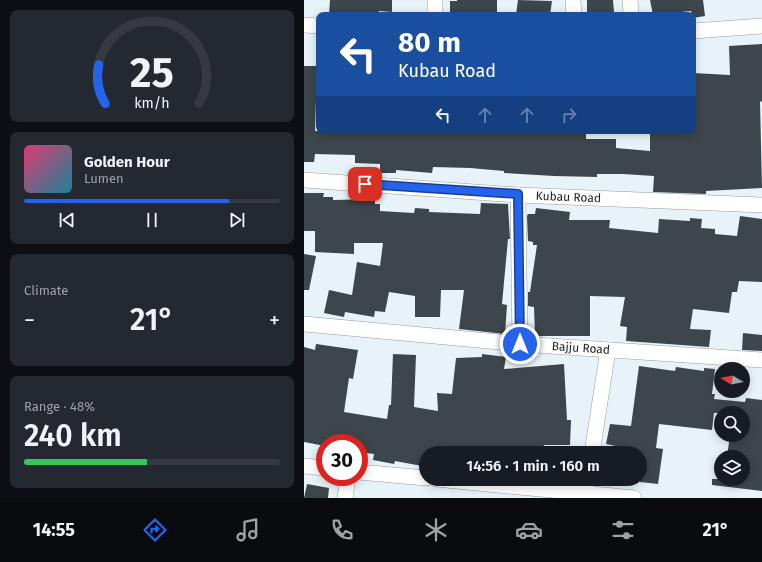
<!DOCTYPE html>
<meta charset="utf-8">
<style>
:root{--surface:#171b24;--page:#242831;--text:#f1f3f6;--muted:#9ea1a6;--line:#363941;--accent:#2563eb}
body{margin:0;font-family:"Fira Sans",sans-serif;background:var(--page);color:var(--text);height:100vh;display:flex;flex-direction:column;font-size:15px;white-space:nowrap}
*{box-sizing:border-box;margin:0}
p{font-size:13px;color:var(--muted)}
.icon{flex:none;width:22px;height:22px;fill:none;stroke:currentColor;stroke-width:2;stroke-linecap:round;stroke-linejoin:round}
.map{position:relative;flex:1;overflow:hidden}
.details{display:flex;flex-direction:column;gap:10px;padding:10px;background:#0d0f14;width:304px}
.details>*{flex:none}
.guide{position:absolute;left:12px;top:12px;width:380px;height:122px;border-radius:8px;box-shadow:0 2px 10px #0003;background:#1a4fa0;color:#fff;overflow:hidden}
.needle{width:26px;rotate:279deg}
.tools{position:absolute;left:410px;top:362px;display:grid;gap:8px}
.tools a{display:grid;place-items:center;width:36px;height:36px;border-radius:50%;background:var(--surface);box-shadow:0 2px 10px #0003;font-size:20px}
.speed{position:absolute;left:12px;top:434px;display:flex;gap:8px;font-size:20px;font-weight:700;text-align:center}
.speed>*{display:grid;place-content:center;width:52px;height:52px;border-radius:50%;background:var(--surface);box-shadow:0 2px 10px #0003;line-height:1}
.speed .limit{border:6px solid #d22;background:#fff;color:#111}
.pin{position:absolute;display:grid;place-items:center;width:34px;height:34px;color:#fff;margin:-17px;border-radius:8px;box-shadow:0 2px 6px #0006}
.me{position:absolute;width:44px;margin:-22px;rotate:0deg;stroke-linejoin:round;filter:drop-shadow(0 0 3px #0008)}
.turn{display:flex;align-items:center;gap:14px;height:84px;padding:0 16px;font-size:18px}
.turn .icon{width:52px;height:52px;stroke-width:2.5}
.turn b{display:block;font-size:28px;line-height:34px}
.lanes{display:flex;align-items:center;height:38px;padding:0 16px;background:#0003;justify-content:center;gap:20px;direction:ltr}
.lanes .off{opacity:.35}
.big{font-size:30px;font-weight:600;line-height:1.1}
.details .card{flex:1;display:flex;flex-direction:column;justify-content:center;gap:6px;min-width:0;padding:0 14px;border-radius:8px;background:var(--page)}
.details .dial{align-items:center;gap:0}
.dial svg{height:104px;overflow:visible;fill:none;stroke:var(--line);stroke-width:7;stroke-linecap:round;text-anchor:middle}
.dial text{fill:var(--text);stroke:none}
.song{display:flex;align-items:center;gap:12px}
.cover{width:48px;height:48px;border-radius:6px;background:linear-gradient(135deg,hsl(340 70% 55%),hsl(190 70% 35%))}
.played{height:4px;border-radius:2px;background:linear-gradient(90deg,var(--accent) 80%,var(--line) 80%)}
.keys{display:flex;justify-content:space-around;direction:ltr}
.heat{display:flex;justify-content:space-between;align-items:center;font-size:22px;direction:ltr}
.charge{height:6px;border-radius:3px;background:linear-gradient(90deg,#34c759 48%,var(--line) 0)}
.trip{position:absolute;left:115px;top:446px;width:228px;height:40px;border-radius:20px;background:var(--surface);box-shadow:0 2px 10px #0003;font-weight:600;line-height:40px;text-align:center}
.tab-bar{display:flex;height:64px;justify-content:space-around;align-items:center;background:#090b0e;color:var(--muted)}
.tab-bar .icon{width:28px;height:28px}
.tab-bar .active{color:var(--accent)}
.tab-bar b{font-size:18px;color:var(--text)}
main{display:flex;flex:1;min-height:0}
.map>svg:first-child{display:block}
</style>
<main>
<section class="details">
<div class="card dial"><svg viewBox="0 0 100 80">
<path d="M14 69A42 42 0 1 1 86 69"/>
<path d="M14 69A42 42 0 0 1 9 39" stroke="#2563eb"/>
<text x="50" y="56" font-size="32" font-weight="700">25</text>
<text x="50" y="72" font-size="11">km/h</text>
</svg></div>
<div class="card">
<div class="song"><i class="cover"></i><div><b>Golden Hour</b><p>Lumen</p></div></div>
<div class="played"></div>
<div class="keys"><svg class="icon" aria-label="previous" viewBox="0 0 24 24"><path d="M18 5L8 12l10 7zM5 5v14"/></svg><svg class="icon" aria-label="pause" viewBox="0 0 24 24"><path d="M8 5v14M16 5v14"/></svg><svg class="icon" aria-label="next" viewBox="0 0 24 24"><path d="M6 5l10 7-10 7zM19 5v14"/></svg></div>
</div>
<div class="card"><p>Climate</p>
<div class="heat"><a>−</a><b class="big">21°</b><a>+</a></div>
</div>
<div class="card"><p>Range · 48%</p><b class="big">240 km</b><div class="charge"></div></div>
</section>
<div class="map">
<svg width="458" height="498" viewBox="0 0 458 498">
<rect width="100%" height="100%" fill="#e8f3f9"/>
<g fill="#3d464b">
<path d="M26,0H88V12L75,11V15H25Z"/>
<path d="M153,0H193V15H146V1H153Z"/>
<path d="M214,0L248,1L246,15H212Z"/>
<path d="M283,0H309L310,12L283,13Z"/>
<path d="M346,0H399L401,16L389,18L387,11L349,15Z"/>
<path d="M458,44V101L456,102L458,188L402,191V194L349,192L350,176L319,174H293V177L250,176L200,173V171L166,168L129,167L128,173L92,170V173H76V164L51,163V155L11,154L10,162H0V66H13L11,131H282V139H312V148L346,151V132H389V73L426,75L425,46Z"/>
<path d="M0,193H20L19,197H29V200L71,199V204H76V211L110,213L111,208L125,209V212L176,214L177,203L204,204L206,239H204L198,304L203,305L201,334L155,329L160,290H137L136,317H111V296L85,292L81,312L71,311L70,317L41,312L40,317L20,313L25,290L48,295L53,262L76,266L79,243H50V254L11,252V231H0Z"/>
<path d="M232,208L266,212L265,220H306L305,228L354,233L355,219L386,221V218L398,219L397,228L411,229V234L433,236L436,216L458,219V282L435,281L433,292H428L425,313L389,309L386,329L407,330L405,347L322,341L323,327L316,326L321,297L286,296V336H231L230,307L224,306V292H226L233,245H229V242L224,241L223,216L224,214H231Z"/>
<path d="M0,254L12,256L5,290H0Z"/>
<path d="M439,333L458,335V351L438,350Z"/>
<path d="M12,344L54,350L49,379L45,378L40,412L83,419L85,405H87L89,354L112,355L110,407L134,411L133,393L148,394L152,358L178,357V354L202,357L200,369L260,364L263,420H267L266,445H240L239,453H121L118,466L91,461L90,464L69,460L70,454L55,452V443H21V446L0,442V347L11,350Z"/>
<path d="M335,366L371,371L372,367L400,371V368L411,369L408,394H411L410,399L441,402L442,398L458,400V491L408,485V479H439V457H423L426,435H439V413H410L408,430L355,424L352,448L359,449L354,484L336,482V451L302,444L306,424L327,426Z"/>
<path d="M3,484L25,488L24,498H0Z"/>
</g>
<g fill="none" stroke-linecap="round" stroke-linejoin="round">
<g stroke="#939da2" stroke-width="16">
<g id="minor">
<path d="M269,0L270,15"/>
<path d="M326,0L327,15"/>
<path d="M131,15V0"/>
<path d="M0,25L15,26"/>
<path d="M389,31L458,26"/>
<path id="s1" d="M0,180L214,195L458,205"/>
<path d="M214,195L216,344"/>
<path id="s2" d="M0,324L216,344L458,360"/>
<path d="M288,453L304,350"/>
<path d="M0,466L21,468"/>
<path d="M55,472L122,478"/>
<path d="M132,479L330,498"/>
<path d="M41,498L44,477"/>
<path d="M281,498L283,479"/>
</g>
</g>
<use href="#minor" stroke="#fff" stroke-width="15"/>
</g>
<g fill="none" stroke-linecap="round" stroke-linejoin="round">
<g stroke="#184099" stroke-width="10">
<path id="route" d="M61,184L214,194L216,344"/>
</g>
<use href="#route" stroke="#2563eb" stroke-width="7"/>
</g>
<g text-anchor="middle" stroke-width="4" stroke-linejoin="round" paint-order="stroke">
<g font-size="12" fill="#1a1e20" stroke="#e8f3f9">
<text dy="4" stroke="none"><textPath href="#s1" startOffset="265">Kubau Road</textPath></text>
<text dy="4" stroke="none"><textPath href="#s2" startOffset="278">Bajju Road</textPath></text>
</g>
</g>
</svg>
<div class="tools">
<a><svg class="needle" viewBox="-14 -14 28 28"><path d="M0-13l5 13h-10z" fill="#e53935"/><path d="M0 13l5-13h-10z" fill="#9ea1a6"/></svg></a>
<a><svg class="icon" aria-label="search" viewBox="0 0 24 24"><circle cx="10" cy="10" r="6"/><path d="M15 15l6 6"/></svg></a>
<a><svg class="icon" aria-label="layers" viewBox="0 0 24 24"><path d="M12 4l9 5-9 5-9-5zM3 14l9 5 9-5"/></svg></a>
</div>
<div class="speed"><div class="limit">30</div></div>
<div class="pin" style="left:61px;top:184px;background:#d93025"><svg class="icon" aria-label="arrive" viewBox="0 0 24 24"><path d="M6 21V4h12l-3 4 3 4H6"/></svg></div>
<svg class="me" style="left:216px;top:344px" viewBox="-20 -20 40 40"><circle r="17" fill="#2563eb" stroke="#fff" stroke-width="3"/><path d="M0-11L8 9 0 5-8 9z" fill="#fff"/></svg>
<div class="trip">14:56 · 1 min · 160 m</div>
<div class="guide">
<div class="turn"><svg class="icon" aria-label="left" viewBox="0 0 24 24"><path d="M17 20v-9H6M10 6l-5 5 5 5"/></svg><div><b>80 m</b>Kubau Road</div></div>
<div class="lanes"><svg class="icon" aria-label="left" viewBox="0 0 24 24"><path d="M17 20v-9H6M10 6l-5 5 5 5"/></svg><svg class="icon off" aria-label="ahead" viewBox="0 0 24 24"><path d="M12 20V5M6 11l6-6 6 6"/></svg><svg class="icon off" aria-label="ahead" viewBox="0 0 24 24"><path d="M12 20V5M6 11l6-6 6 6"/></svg><svg class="icon off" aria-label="right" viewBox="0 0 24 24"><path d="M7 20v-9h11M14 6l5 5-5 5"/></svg></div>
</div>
</div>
</main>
<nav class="tab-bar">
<b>14:55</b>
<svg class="icon active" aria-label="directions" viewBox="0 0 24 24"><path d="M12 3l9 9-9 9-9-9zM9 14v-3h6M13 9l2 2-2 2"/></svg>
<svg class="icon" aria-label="music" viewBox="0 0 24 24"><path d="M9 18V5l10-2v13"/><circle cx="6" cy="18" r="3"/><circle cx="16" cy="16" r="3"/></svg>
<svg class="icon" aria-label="phone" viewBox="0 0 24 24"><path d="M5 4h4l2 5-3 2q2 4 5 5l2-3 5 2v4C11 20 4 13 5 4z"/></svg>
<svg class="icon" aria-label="climate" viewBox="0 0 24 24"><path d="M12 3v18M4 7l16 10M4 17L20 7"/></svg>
<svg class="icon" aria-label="car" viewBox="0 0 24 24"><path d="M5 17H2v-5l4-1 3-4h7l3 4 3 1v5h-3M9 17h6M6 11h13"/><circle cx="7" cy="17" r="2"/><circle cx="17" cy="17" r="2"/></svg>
<svg class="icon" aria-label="filters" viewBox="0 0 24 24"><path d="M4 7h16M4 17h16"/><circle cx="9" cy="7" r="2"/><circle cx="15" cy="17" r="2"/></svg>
<b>21°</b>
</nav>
